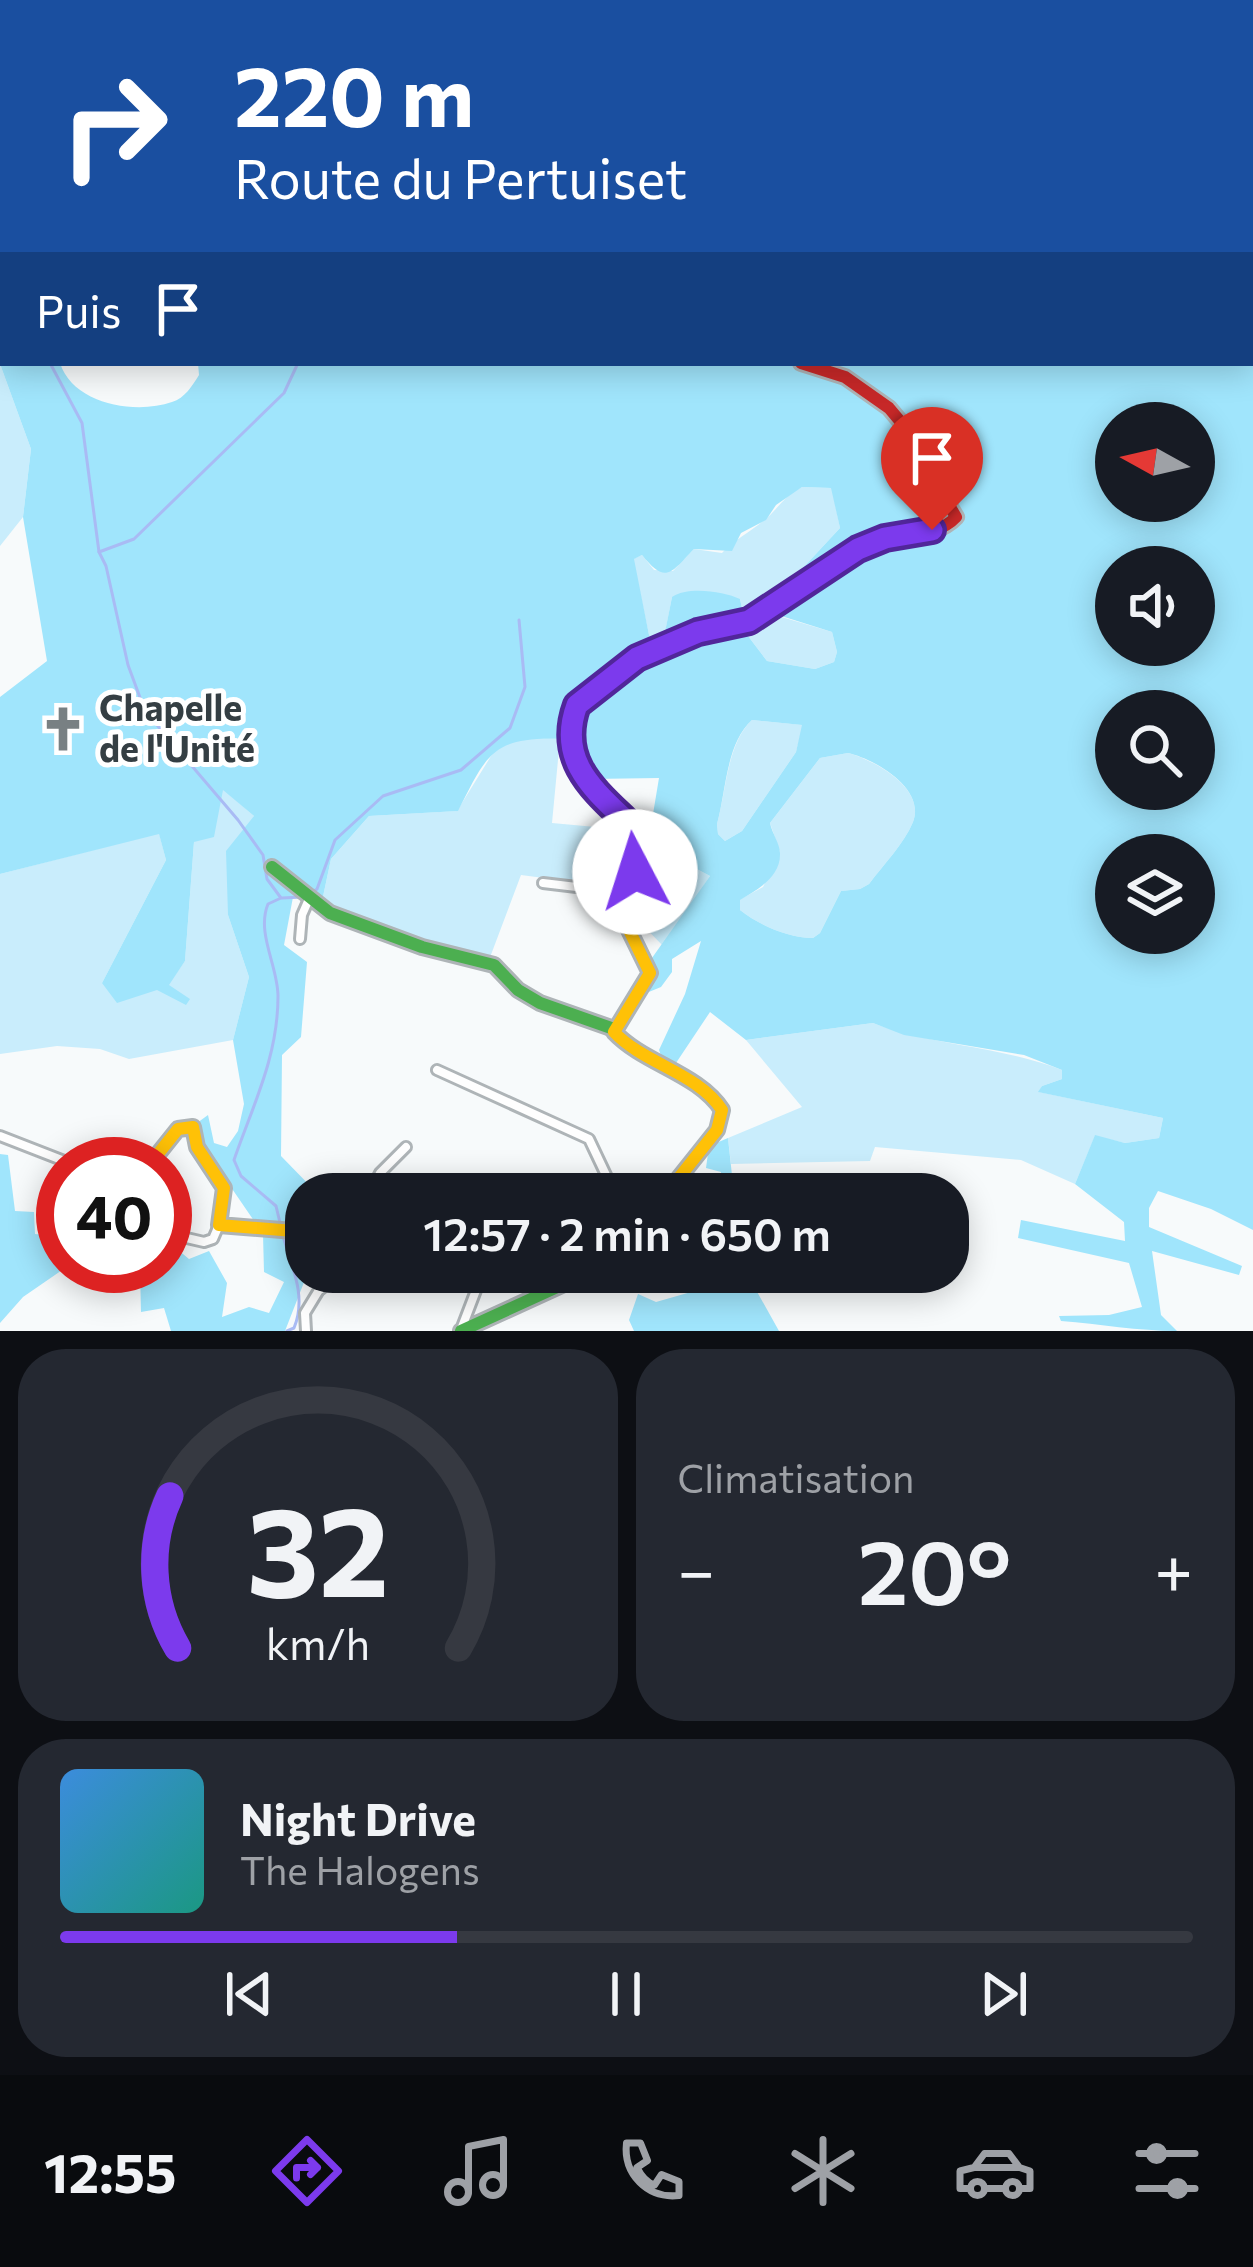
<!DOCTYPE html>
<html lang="fr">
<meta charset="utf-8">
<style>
:root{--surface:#171b24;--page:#242831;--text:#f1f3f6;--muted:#9ea1a6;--line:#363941;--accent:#7c3aed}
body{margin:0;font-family:Commissioner,sans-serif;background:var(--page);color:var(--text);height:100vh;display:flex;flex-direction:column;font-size:45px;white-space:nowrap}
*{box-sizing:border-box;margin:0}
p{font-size:39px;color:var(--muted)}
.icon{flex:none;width:66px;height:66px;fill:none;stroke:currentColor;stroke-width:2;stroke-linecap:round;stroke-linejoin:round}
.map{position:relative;height:1331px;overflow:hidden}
.sheet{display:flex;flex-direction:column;gap:18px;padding:18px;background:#0d0f14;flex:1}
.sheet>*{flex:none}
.banner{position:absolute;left:0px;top:0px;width:1254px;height:366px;box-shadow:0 6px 30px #0003;background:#1a4fa0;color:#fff;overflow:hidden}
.needle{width:78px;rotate:278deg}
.controls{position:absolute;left:1095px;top:402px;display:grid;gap:24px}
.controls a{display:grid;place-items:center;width:120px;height:120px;border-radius:50%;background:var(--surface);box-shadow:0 6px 30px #0003;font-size:60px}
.speed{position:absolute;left:36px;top:1137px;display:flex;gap:24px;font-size:60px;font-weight:700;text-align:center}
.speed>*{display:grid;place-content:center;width:156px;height:156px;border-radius:50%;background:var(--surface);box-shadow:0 6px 30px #0003;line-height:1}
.speed .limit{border:18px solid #d22;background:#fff;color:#111}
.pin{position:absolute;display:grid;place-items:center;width:102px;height:102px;color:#fff;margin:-123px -51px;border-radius:50% 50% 50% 0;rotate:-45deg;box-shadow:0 0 12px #0007}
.pin .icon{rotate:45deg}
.me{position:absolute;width:132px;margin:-66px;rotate:355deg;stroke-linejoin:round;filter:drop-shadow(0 0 9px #0008)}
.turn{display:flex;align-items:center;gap:42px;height:252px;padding:0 36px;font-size:54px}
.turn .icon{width:156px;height:156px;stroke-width:2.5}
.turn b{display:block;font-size:84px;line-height:102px}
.then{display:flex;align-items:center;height:114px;padding:0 36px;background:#0003;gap:24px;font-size:45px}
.big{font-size:90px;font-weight:600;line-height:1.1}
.sheet .card{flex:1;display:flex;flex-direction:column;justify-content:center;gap:18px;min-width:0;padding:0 42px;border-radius:48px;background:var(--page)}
.sheet .dial{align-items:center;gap:0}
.dial svg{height:312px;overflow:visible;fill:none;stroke:var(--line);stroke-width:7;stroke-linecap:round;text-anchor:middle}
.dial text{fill:var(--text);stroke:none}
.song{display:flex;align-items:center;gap:36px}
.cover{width:144px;height:144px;border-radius:18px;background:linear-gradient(135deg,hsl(210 70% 55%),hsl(170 70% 35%))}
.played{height:12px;border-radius:6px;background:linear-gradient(90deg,var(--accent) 35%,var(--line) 35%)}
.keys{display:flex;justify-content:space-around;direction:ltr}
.heat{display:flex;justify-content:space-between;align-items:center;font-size:66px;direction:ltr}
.sheet .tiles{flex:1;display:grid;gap:18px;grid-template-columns:1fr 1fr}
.card:last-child{grid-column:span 2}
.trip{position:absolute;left:285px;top:1173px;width:684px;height:120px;border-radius:48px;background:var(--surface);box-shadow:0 6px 30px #0003;font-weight:600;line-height:120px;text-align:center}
.dock{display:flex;height:192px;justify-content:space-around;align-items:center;background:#090b0e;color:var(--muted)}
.dock .icon{width:84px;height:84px}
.dock .active{color:var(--accent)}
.dock b{font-size:54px;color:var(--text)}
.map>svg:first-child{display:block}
</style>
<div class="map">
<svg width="1253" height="1331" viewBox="0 0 1253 1331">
<rect width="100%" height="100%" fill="#f7fafb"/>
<g fill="#c9edfc">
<path d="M0,364L31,449L23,517L0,546Z"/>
<path d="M802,487L832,488L840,528L774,599L775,615L832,632L837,652L834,662L815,669L767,661L748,636L740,599L672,597L664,638L650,640L633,559L642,555L654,570L673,571L694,549L722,553C735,539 749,533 763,521C778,510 784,495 802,487Z"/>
<path d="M752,720L803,725L796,752L742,831L725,841L718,834L717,824C726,792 727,743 752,720Z"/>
<path d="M522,738L560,739L552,823L650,832L675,845L676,858L710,876L663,946L605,886L521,875L489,960L424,943L321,906L331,859L369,816L457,811L496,748Z"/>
<path d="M848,753C874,760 926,788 913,822C904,844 883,865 869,884L860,889L841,891L820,933L813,938C788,938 759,925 740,910L739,900L763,887L780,852L770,823L820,758Z"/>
<path d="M223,789L254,816L228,915L249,977L233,1040L129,1059L100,1049L57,1046L0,1054V874L159,833L166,860L102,983L168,985L185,961L194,842Z"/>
<path d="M873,1023C934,1046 1000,1046 1062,1070V1079L1042,1086L1039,1092L1163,1118L1159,1138L1125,1143L1095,1136L1075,1184L1021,1160L875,1147L870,1161L731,1164L728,1138L802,1107L746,1040Z"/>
</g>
<g fill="#a0e5fc" fill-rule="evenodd">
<path d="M0,0H1253V1230L1211,1209L1158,1191L1149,1208V1227L1242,1266L1239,1275L1152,1251L1161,1315L1177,1331C1138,1331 1100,1324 1061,1321L1059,1316L1109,1315L1142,1307L1129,1263L1018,1238L1021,1220L1125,1241L1124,1222L1075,1184L1095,1135L1125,1143L1159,1138L1163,1118L1038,1092L1042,1086L1062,1079V1070L1024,1055L904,1035L873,1023L746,1040L710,1012L674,1066L663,1061L659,1050L685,994L701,941L672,959V972L661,987L634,998L630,989L710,876L676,858L675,845L650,832L659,778L591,779L560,739C492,737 487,754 458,811L369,816L331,859L321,906L309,899L293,897L284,945L307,962L301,1037L282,1055L281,1156L318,1194H306L308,1272L285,1331H171L164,1308L141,1312L140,1269L165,1266V1249L171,1244L189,1259L209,1251L227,1283L222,1317L249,1307L269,1313L284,1282L264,1272L263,1234L200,1142L197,1123L208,1115L214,1143L227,1147L238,1131L244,1104L233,1040L249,977L228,915L226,851L254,816L223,790L214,837L194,842L185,961L169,985L190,999L186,1005L157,990L117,1003L102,983L166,860L159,834L0,874V697L47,661L23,517L31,449L0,364ZM3,3H1251V363H198L199,375C192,386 185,398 172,402C135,415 73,404 60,363H3ZM1116,423H1194V501H1116ZM802,487L831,488L840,528L774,599L775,614L832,632L837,652L834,662L815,669L767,661L748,636L740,599C724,591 687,586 672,597L664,637L650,640L634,559L642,555C666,585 671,573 694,549L732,551L741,533L766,520L776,505ZM1116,567H1194V645H1116ZM1116,711H1194V789H1116ZM752,720L802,725L796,752L742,831L725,841L718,834L717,824C726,792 726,743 752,720ZM848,753C874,759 926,788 913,822C904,844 883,865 869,884L860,889L841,891L820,933L813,938C788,938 759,925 740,910V900C757,890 781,877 780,853C780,844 772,833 770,823L820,758ZM1116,855H1194V933H1116Z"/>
<path d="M728,1138L734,1194H720L721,1172L706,1168L709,1146Z"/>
<path d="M0,1154L8,1155L15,1211L34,1212L35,1234L54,1236L63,1249V1266H68L23,1297L0,1323Z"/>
<path d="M710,1272H746L779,1331H634L629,1320L638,1294L656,1302L691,1292Z"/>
</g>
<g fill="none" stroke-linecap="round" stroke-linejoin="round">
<g stroke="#a9bbf4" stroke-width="3">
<path d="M77,3L79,0"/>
<path d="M50,363L82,423L99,552L106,566L128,665L145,711L238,820L263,855L267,879L281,898L268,904C256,933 278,966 278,996C278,1057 253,1105 234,1160L241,1176L276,1206L281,1227"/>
<path d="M99,552L134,539L284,393L298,363"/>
<path d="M310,894L317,889L335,840L383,796L461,770L510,728L525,687L519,620"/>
<path d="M282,898L302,897"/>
<path d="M283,1236C292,1267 307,1297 294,1328L287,1331"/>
</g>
<g stroke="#aeb4b7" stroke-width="14">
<g id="street">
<path d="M543,883L610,891"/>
<path d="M300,939L302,915L309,899"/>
<path d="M437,1070L589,1139L615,1194"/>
<path d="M0,1136L72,1164"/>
<path d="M369,1194L380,1173L406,1147"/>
<path d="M165,1233L204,1242L213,1239L219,1225"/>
<path d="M321,1289L339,1272"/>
<path d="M462,1327L483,1272"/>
<path d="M306,1331L305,1313L330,1272"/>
</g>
</g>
<g stroke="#aeb4b7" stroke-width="18">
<g id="fast">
<path d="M0,271L3,270"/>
<path d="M272,867L330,913L422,947L494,965L518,990L540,1003L614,1029"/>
<path d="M461,1331L590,1272"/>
</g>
</g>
<g stroke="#aeb4b7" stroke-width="18">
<g id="slow">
<path d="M150,1164L178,1129L193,1127L197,1147L224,1188L219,1225L306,1232"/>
<path d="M666,1194L717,1130L722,1110C698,1073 644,1064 614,1032L650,973L610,891L642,867L651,851C636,824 607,807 589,782C575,762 562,725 579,703C604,671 677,637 716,628"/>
</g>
</g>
<g stroke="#aeb4b7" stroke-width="18">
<path id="jam" d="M716,628C776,615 808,573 861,548C890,534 935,540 956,517L938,487L926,452L889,408L845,377L801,363"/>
</g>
<use href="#street" stroke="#fefefe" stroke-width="8"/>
<use href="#fast" stroke="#4caf50" stroke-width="12"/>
<use href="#slow" stroke="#ffc107" stroke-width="12"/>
<use href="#jam" stroke="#c62828" stroke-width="12"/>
</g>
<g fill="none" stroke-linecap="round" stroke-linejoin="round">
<g stroke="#51269a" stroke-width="30">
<path id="route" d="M635,872L649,858L650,846C614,802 552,773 577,705L637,658L698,632L749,621L858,549L885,538L932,530"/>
</g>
<use href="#route" stroke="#7c3aed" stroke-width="21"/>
</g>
<defs>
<g id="church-bare" transform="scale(3.6)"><path d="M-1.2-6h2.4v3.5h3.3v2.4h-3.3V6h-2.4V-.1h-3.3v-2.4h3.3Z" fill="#788083" stroke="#fff" stroke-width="2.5" paint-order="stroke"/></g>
</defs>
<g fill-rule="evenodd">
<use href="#church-bare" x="63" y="729"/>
</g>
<g text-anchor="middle" stroke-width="10" stroke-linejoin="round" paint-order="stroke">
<g font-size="36" font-weight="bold" fill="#343e43" stroke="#fff" text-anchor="start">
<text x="99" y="721">Chapelle<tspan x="99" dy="41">de l'Unité</tspan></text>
</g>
</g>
</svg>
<div class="controls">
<a><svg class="needle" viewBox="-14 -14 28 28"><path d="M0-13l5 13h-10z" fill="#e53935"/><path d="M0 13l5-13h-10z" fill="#9ea1a6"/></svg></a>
<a><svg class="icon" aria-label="sound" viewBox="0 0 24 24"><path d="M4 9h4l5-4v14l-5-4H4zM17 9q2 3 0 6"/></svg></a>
<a><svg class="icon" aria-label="search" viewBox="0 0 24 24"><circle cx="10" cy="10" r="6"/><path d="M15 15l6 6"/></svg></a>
<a><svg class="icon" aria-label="layers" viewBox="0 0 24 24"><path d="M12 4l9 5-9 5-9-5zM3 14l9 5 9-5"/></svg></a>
</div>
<div class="speed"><div class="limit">40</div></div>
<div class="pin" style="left:932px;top:530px;background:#d93025"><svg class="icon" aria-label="arrive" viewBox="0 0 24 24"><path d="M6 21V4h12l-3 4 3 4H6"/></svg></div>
<svg class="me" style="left:635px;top:872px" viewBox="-20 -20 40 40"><circle r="19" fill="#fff"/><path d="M0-13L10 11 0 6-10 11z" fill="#7c3aed"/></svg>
<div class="trip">12:57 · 2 min · 650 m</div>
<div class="banner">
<div class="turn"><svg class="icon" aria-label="right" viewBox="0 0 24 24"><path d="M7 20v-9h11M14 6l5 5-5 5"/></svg><div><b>220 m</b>Route du Pertuiset</div></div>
<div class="then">Puis<svg class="icon" aria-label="arrive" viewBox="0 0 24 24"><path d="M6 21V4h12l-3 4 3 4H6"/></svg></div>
</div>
</div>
<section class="sheet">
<div class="tiles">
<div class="card dial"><svg viewBox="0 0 100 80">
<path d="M14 69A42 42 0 1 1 86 69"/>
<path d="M14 69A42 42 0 0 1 12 30" stroke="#7c3aed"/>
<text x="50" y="56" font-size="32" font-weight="700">32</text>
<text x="50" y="72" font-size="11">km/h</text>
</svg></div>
<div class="card"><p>Climatisation</p>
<div class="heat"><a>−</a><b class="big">20°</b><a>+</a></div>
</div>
<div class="card">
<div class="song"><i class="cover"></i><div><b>Night Drive</b><p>The Halogens</p></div></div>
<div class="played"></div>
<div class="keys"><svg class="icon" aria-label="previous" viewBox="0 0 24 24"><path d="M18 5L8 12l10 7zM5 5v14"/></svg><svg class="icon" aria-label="pause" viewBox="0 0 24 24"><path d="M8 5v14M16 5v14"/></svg><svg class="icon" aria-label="next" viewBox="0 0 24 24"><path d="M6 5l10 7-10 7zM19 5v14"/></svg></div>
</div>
</div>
</section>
<nav class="dock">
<b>12:55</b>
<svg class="icon active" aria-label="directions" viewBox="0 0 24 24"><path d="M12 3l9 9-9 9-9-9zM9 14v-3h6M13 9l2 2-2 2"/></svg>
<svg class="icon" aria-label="music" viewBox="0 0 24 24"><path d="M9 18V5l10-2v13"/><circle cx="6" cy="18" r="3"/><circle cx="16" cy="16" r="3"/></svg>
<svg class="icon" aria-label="phone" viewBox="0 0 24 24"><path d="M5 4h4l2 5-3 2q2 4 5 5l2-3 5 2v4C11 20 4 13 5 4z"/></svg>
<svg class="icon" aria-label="climate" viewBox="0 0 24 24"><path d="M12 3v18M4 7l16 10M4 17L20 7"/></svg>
<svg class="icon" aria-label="car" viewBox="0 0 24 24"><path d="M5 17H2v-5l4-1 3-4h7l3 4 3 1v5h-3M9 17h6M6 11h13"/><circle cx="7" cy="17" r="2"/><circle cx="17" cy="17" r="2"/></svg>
<svg class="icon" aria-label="filters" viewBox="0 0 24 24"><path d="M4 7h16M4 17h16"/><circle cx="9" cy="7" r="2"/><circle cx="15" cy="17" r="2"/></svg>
</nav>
